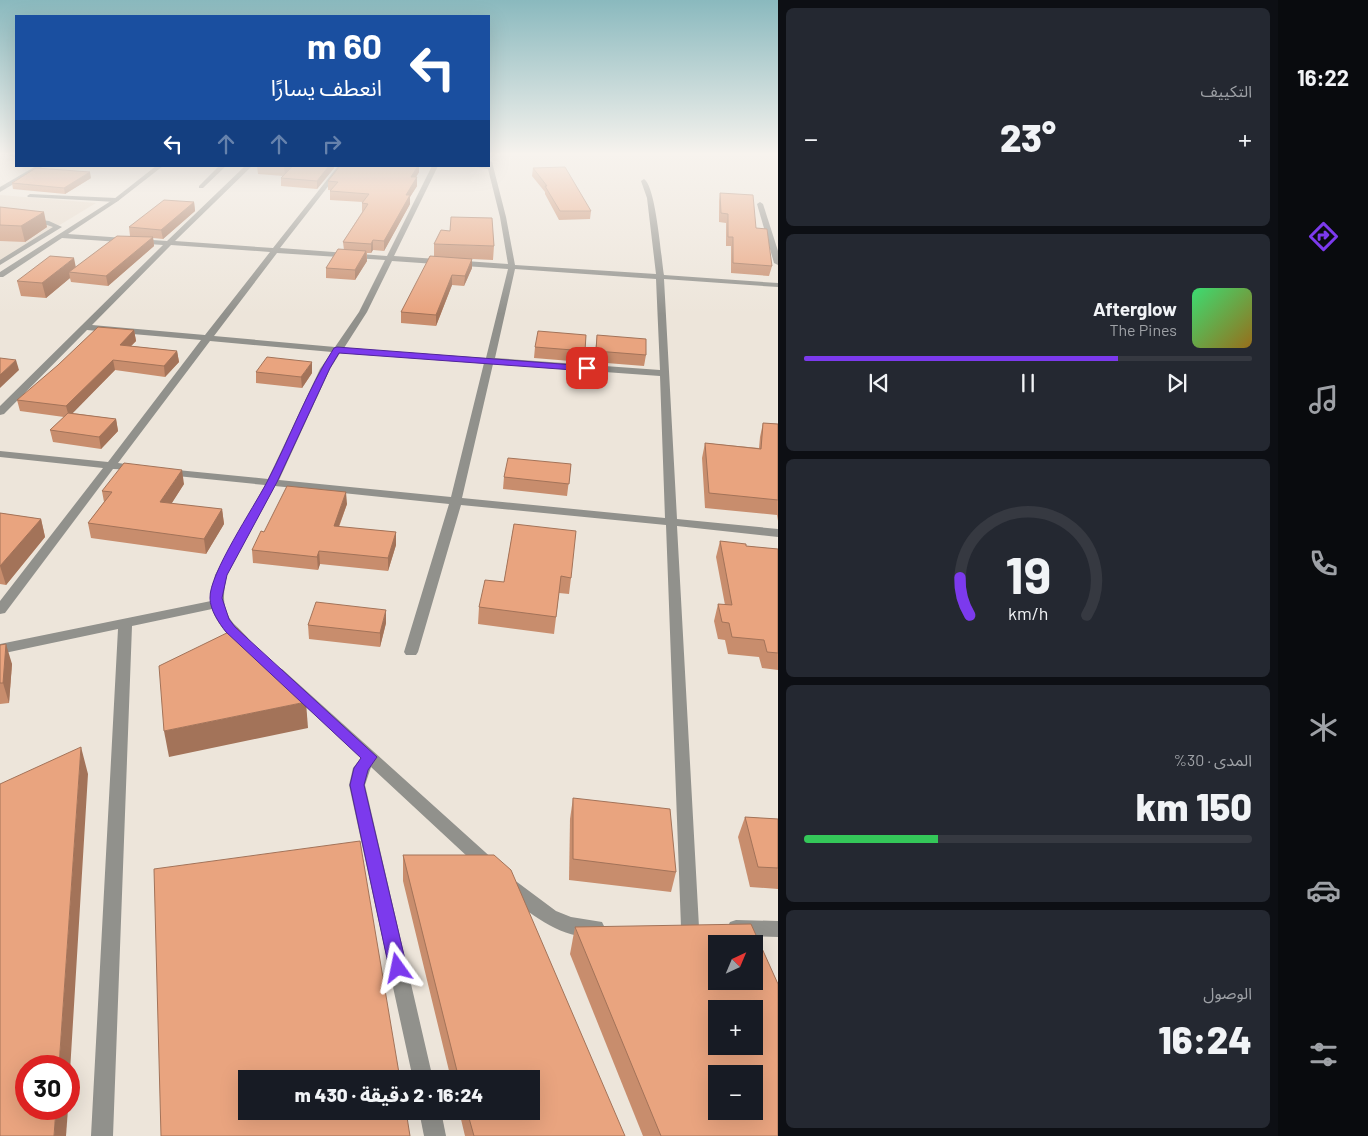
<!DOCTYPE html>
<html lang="ar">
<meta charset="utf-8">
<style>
:root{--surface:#171b24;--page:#242831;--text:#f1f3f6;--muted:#9ea1a6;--line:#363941;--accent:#7c3aed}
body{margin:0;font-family:Barlow,"Noto Sans Arabic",sans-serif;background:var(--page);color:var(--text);direction:rtl;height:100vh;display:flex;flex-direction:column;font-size:19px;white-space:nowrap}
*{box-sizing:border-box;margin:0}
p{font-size:16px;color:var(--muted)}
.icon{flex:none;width:28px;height:28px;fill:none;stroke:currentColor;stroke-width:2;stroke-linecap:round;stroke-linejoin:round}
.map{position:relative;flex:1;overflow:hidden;direction:ltr}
.details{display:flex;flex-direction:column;gap:8px;padding:8px;background:#0d0f14;width:500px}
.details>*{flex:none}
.top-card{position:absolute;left:15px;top:15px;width:475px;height:152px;border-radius:0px;box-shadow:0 5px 20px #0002;direction:rtl;background:#1a4fa0;color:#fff;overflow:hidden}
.needle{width:32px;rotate:44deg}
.tools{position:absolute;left:708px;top:935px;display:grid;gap:10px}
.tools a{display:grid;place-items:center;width:55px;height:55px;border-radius:0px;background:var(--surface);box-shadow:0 5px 20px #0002;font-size:25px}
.speed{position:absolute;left:15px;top:1055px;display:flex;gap:10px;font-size:25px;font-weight:700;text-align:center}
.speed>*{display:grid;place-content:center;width:65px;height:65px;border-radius:50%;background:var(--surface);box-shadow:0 5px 20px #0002;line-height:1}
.speed .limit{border:8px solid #d22;background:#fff;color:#111}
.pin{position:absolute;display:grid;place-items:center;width:42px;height:42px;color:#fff;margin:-21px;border-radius:10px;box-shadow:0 2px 8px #0006}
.me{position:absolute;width:55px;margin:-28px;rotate:348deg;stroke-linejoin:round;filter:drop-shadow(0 0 4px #0008)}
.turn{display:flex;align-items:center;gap:18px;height:105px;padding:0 25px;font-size:22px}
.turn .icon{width:65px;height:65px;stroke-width:2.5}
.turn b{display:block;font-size:35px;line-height:42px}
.lanes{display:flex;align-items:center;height:48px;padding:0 25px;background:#0003;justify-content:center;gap:25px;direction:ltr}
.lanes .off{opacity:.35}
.big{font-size:38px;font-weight:800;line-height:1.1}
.details .card{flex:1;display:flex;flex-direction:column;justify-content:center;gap:8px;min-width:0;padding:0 18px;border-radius:8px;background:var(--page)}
.details .dial{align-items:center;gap:0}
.dial svg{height:130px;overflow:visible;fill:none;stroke:var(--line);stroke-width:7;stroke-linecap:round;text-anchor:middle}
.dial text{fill:var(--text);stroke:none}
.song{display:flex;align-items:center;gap:15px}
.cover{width:60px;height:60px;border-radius:8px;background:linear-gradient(135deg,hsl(140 70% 55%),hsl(40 70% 35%))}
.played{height:5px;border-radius:2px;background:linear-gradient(90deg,var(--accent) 70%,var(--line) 70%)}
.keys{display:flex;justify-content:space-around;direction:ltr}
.heat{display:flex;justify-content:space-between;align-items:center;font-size:28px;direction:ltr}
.charge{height:8px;border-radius:4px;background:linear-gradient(90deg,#34c759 30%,var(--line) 0)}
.trip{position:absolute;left:238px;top:1070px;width:302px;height:50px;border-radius:0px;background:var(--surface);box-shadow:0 5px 20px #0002;font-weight:800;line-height:50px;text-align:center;direction:rtl}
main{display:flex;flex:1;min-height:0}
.tab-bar{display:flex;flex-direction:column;width:90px;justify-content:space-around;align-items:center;background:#090b0e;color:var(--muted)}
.tab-bar .icon{width:35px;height:35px}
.tab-bar .selected{color:var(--accent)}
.tab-bar b{font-size:22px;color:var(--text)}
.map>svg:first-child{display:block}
</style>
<main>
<nav class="tab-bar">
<b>16:22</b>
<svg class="icon selected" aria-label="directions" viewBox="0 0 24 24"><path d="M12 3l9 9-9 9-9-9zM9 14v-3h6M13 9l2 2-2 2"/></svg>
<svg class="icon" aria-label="music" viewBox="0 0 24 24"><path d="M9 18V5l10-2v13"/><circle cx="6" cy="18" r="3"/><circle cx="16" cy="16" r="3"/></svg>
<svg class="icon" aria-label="phone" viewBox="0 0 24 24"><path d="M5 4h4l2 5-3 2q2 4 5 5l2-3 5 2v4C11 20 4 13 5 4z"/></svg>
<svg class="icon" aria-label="climate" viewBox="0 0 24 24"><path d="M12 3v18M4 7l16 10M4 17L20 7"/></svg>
<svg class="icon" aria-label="car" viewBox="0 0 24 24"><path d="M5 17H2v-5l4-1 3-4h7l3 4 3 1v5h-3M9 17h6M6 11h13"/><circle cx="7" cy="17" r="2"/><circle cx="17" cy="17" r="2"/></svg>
<svg class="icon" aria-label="filters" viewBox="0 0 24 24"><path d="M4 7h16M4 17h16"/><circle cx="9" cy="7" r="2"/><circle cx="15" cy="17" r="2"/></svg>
</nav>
<section class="details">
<div class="card"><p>التكييف</p>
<div class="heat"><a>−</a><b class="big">23°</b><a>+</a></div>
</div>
<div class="card">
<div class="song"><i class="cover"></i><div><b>Afterglow</b><p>The Pines</p></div></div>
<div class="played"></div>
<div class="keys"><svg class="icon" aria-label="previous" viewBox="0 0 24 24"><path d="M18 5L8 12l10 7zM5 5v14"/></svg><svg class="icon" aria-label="pause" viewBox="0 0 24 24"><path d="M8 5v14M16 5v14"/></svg><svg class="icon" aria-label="next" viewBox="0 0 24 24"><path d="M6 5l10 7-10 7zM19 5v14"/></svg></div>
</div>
<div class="card dial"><svg viewBox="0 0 100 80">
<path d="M14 69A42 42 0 1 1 86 69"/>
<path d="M14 69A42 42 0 0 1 8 46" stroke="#7c3aed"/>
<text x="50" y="56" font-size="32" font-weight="700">19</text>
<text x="50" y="72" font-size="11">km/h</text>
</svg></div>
<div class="card"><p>المدى · 30%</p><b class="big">150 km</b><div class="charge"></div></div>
<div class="card"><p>الوصول</p><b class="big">16:24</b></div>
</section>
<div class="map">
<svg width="778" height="1136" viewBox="0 0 778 1136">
<rect width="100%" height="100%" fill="#ede5da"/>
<path fill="#e5d8c9" d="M0,195L96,203L0,261Z"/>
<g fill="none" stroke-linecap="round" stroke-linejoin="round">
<g fill="#91918c" fill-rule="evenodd">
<path d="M36,166H44L0,192V187Z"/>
<path d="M219,166H226L203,188H199V186Z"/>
<path d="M30,194L116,198L119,200L116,202L28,197L27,196Z"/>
</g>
<g fill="#91918c" fill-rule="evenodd">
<path d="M1,154H16V157Z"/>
<path d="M489,160L492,162L506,217L515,265L656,274L647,198L641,181L644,179C656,186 661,258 664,275L778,283V287L664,279L677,519L778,529V537L677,526L699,927L696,933L690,935L684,933L681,927L666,525L461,505L418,652L416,655H406L404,652L449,504L275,486L227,575C223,593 221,609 234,624C240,630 246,635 251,642L249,645H239C228,635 217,624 212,609L132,626L113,1136H91L118,629L0,654V644L211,601L215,575L265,485L167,475L162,472L167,469L268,479L320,369L332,352L210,341L118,463L141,466L142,468L141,470L113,469L5,613L0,614V601L103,468L0,457V451L108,462L201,340L87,330L4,414L0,415V406L163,245L62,238L3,277H0V272L114,199L156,166H163L118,201L68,234L167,241L245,166H252L175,241L273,248L338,166H344L280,248L387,256L432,166H438L394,256L508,264L500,217L488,169L470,166H489ZM171,245L270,252L205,335L92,325ZM277,253L385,260L359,312L335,347L214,336ZM392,261L508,269L486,358L344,348L367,312ZM515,269L656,279L660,370L495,358ZM340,353L484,363L451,497L279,480L330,369ZM493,364L660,376L665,518L462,498Z"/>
<path d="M760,202L763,204L778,251V265L774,263L757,204Z"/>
<path d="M0,215L49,221L62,227L0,265V260L53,227L47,225L0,219Z"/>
<path d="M277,667L282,669L495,861L498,866L495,871L489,873L483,871L371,767L365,785L433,1079H413L349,785L353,768L361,758L272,675L270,672L272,669Z"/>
<path d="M511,880L517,882L556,911L571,917L602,922L605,928L602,934C570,946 527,913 505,892L502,887L505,882Z"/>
<path d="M736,920L778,921V937L736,936L730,934L727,928L730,922Z"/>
<path d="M419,1111H441L446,1136H424Z"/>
</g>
</g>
<g fill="#c88d6d">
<path d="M257,166H292L290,169L334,168L317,189L281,186V178L283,176L258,174Z"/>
<path d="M340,166H419V172L416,177H417V186L410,197V204L384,251L373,250L371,253H367V261L355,280L326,278V268L344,250L343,242L362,212V203L363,202L330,200V191L331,190H328V181Z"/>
<path d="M533,168L591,211L590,219L559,220L545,194V192L532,176Z"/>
<path d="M91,178L65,194L13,189L12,183Z"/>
<path d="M720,193L756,228L772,266L769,276L731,273V246H726V223L719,222V201Z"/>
<path d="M194,202L195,211L163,239L153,238L154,246L108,286L71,282L70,278L46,298L21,296L17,281L76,267L130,236L129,227Z"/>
<path d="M0,207L47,227L25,242L0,241Z"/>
<path d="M434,244L494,246L493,260L472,259V268L464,286L452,285L436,326L401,323V312L434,256Z"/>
<path d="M134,330L136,341L131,346L177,351L179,362L165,377L115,370L72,413L116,419L118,431L101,449L53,442L50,430L64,417L20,411L17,400Z"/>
<path d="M586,335L583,362L534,358L535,347Z"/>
<path d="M597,335L646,355L644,366L594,362Z"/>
<path d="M256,372L312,373L302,388L256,383Z"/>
<path d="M763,423L778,424V521L777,515L705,508L702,458L705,443L759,448L760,437Z"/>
<path d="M571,464L567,496L503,489L504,477Z"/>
<path d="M184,484L171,504L222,509L224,524L206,554L91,538L88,523L104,502L102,491Z"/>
<path d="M347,504L339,527L396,532V545L388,571L320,564L318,570L253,563L252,550L264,532Z"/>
<path d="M0,513L41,519L45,537L6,585L0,584Z"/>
<path d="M514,524L571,578L569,594L559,593L554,634L478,624L479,607L504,582Z"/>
<path d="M720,541L746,546L778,549V670L762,668L759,657L728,654L725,640L718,639L714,621L718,604L725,605L716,557Z"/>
<path d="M386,623L380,647L309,639L308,625Z"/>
<path d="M0,645L12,664L9,703L0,704Z"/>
<path d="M573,798L676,872L671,892L569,880L570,819Z"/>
<path d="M745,817L778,819V889L750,887L738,837Z"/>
<path d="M403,855L625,1136H465L459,1111H531V1079H451L403,881Z"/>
<path d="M575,927L778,1136H643L570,954Z"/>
</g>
<g fill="#a37359">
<path d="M284,166H292L285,176Z"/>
<path d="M329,166H334V168L317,189V181Z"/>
<path d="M418,166H419V172L411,185V177Z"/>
<path d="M90,172L91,178L65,194L64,188Z"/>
<path d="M417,177V186L410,197V204L384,251V241L406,195Z"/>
<path d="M194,202L195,211L163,239L161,230Z"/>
<path d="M44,212L47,227L25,242L21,226Z"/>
<path d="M153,237L154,246L108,286L106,276Z"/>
<path d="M373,240V250L371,253V244Z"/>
<path d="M366,251L367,261L355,280V270Z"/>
<path d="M74,258L77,273L69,272L70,278L46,298L42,283Z"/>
<path d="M472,259V268L464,286L465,276Z"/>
<path d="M452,275V285L436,326V315Z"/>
<path d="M134,330L136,341L122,355L120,345Z"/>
<path d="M177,351L179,362L165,377L164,366Z"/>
<path d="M16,360L19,370L0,388V375Z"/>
<path d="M113,360L115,370L69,417L66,406Z"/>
<path d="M312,362V373L302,388L301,377Z"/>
<path d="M116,419L118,431L101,449L99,437Z"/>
<path d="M182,470L184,484L163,517L160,502Z"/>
<path d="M346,492L347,504L334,539V526Z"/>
<path d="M222,509L224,524L206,554L204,539Z"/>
<path d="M41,519L45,537L6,585L0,566Z"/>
<path d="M396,532V545L388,571V558Z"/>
<path d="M319,551L320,564L318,570L317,557Z"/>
<path d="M386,610V623L380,647V633Z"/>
<path d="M6,644L12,664L9,703L3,683Z"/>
<path d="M306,702L308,728L169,757L164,731Z"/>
<path d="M81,747L88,774L69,1088V1066H59Z"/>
<path d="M56,1109H68L66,1136H54Z"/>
</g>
<g fill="#e9a47f" stroke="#a37359" fill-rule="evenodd">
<path d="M293,166H329L317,181L281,178Z"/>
<path d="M340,166H418L411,177H417L406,195H410L384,241L373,240L371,244L343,242L368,204L362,203L369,194L330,191L338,182L328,181Z"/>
<path d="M565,167L591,211H560L545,186H547L533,168Z"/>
<path d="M36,168L90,172L64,188L12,183Z"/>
<path d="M720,193L753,195L756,228L767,229L772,266L733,263V237H728V214L721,213Z"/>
<path d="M164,200L194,202L161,230L129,227Z"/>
<path d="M0,207L44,212L21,226L0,225Z"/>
<path d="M451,217L492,218L494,246L434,244L441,230L450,231Z"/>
<path d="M117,236L153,237L106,276L69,272Z"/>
<path d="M338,249L366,251L355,270L326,268Z"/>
<path d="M50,256L74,258L42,283L17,281Z"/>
<path d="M430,256L472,259L465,276L452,275L436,315L401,312Z"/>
<path d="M98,327L134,330L120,345L177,351L164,366L113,360L66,406L17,400L58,365Z"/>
<path d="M538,331L586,335L585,351L535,347Z"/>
<path d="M597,335L646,339V355L596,351Z"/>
<path d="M267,357L312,362L301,377L256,372Z"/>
<path d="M0,358L16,360L0,375Z"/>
<path d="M68,413L116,419L99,437L50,430Z"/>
<path d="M763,423L778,424V500L709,493L705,443L761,449Z"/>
<path d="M508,458L571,464L569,484L504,477Z"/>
<path d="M124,463L182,470L160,502L222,509L204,539L88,523L112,492L102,491Z"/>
<path d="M287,486L346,492L334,526L396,532L388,558L319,551L317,557L252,550L261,531L264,532Z"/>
<path d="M0,513L41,519L0,566Z"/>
<path d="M514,524L576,531L571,578L561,576L556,617L479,607L485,580L504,582Z"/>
<path d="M720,541L746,544V546L778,549V653L767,652L764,640L732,637L729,623L722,622L718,604L732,605Z"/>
<path d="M316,602L386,610L380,633L308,625Z"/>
<path d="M237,628L306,702L164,731L159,666Z"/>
<path d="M6,644L3,683H0V645Z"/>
<path d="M81,747L59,1066H26V1109H56L54,1136H0V784Z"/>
<path d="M573,798L670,809L676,872L573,859Z"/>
<path d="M745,817L778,819V868L758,867Z"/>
<path d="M360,841L400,1079H246V1111H406L410,1136H161L154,869Z"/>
<path d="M403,855H494L511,870L625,1136H474L467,1111H531V1079H459Z"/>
<path d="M751,924L778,984V1136H661L575,927ZM716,944H754V981H716ZM716,1009H754V1046H716ZM716,1074H754V1111H716Z"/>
</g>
<linearGradient id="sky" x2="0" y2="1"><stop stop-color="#8ab9be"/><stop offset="0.49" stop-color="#f7f3ee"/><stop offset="1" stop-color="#f7f3ee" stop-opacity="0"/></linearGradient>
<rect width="778" height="314" fill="url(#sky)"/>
<path fill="#7c3aed" stroke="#51269a" d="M337,347L587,366L591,368L587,371L339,353L330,368L277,482L227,575L222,598L229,619L235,627L377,757L368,770L364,785L407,968L404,974L398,976L392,974L389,968L350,785L354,768L361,758L226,632C219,623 210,610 210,598C209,574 254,507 267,482C290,438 307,390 334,348Z"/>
</svg>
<div class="tools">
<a><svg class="needle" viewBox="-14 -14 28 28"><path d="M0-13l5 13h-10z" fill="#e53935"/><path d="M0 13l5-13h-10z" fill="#9ea1a6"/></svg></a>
<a>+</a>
<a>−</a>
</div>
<div class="speed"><div class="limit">30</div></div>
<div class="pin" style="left:587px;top:368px;background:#d93025"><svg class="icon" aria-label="arrive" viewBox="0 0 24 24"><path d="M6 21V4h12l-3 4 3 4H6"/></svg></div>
<svg class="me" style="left:398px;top:968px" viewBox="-20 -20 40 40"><path d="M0-17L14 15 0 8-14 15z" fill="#7c3aed" stroke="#fff" stroke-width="4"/></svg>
<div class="trip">16:24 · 2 دقيقة · 430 m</div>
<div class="top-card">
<div class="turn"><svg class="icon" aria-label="left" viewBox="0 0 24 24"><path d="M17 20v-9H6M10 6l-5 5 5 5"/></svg><div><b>60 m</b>انعطف يسارًا</div></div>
<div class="lanes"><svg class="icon" aria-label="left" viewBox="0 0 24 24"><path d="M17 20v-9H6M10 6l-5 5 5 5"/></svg><svg class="icon off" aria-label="ahead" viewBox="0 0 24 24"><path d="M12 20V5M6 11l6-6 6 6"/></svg><svg class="icon off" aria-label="ahead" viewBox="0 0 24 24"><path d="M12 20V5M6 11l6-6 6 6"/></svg><svg class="icon off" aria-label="right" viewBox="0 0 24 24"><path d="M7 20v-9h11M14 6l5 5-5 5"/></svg></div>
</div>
</div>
</main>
